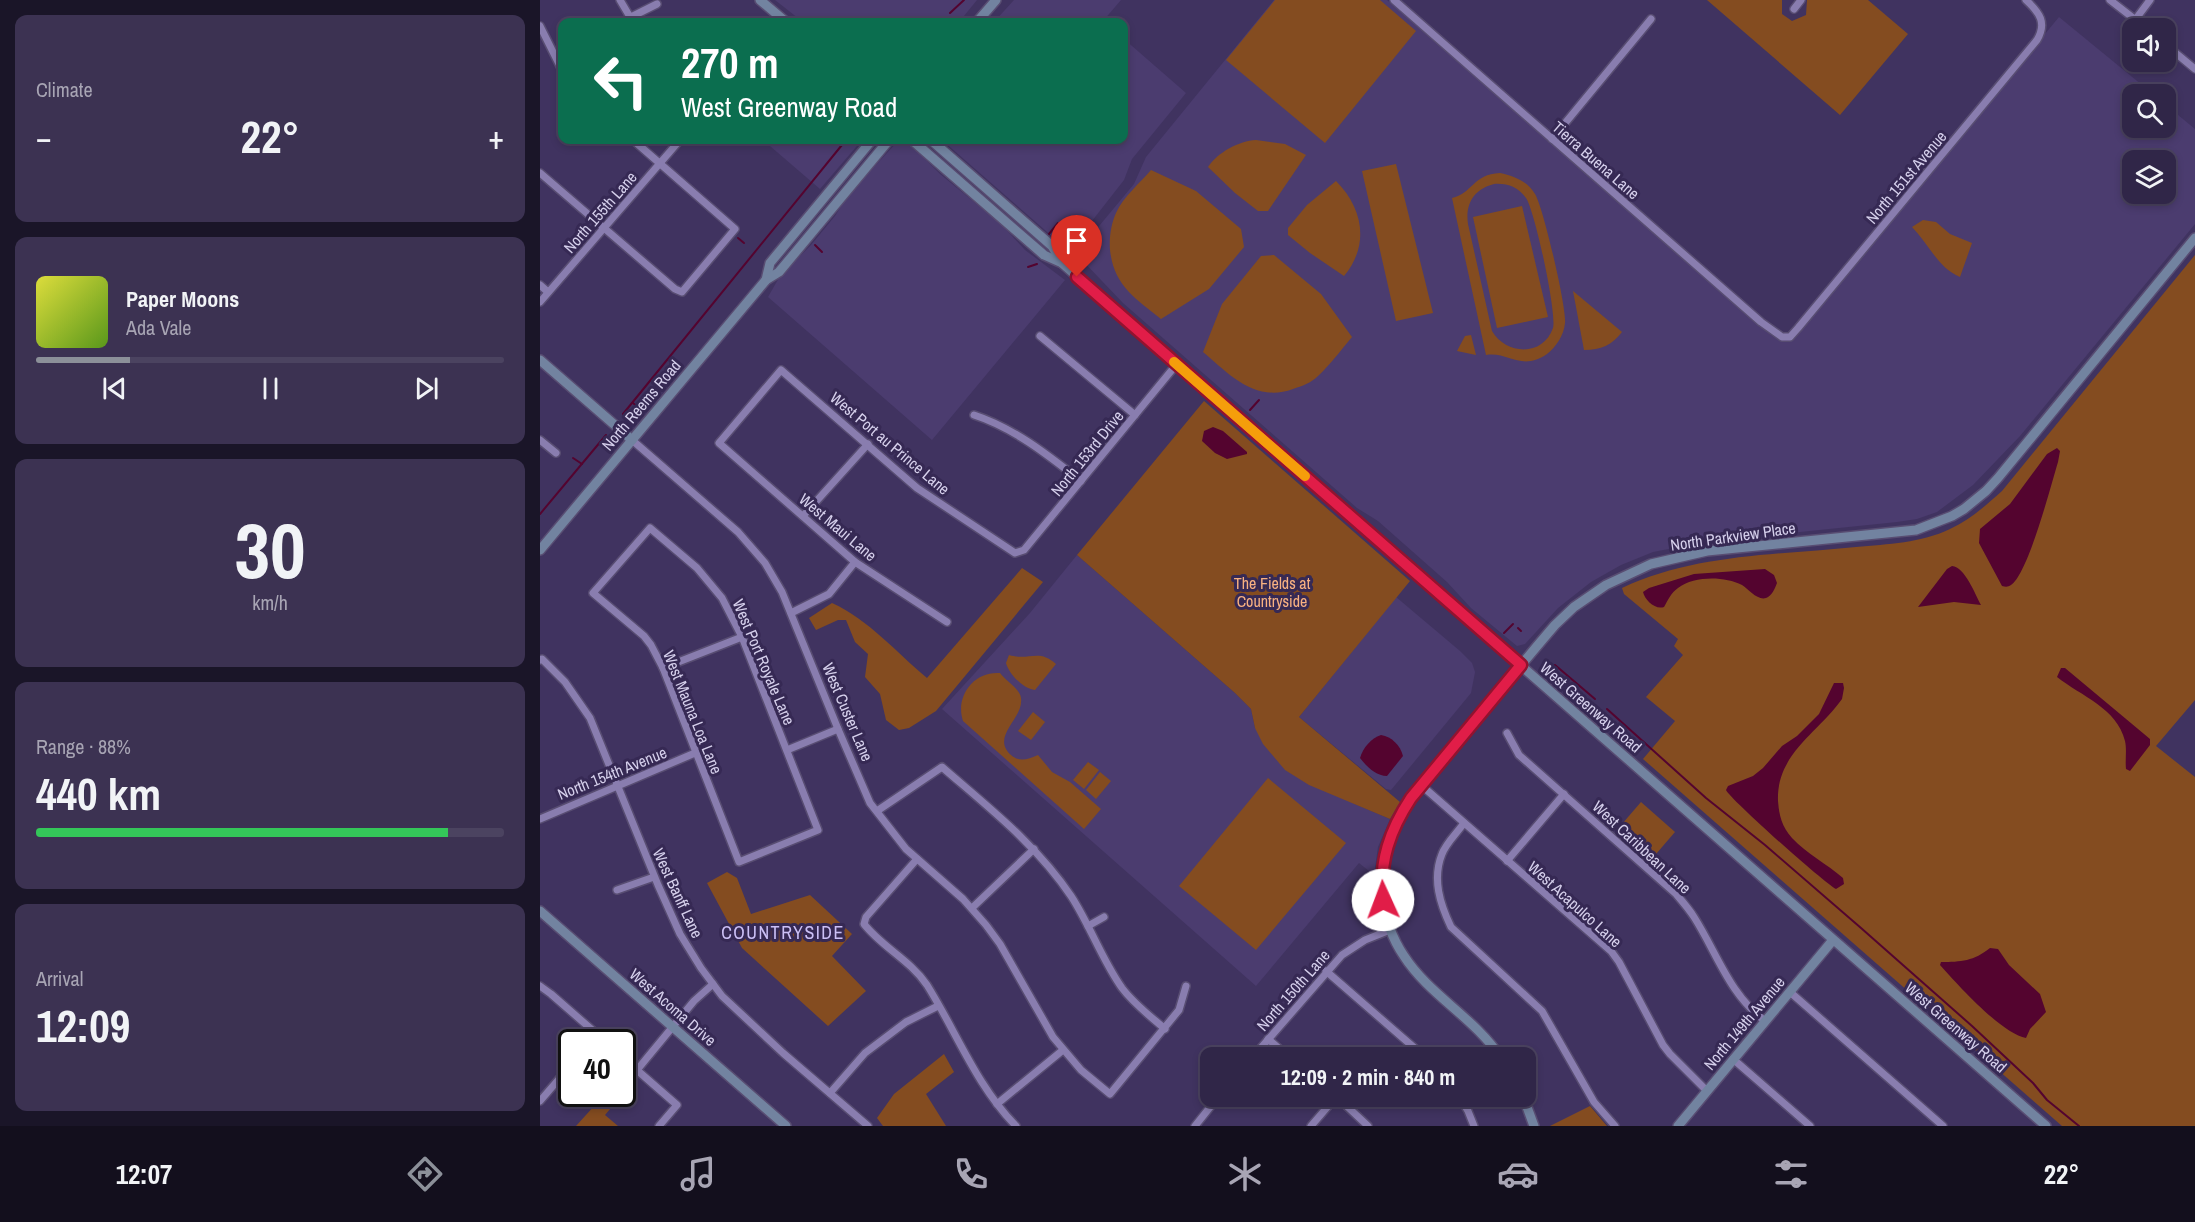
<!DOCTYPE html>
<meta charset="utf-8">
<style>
:root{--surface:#302648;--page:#3c3252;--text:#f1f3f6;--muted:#a8a5b4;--line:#4b4360;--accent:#8c9099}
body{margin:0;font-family:"Archivo Narrow",sans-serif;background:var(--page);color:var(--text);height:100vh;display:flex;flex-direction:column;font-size:22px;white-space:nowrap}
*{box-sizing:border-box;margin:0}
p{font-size:20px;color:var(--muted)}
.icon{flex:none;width:33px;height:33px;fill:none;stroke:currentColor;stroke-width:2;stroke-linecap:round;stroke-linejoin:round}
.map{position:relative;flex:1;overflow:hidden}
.details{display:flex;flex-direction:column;gap:15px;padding:15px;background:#1a1528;width:540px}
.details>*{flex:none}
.hud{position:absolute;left:18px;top:18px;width:570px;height:126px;border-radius:12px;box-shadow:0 3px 9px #0003,0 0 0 2px var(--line);background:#0b6e4f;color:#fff;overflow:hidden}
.fabs{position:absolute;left:1582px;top:18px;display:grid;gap:12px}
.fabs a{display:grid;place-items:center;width:54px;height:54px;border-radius:12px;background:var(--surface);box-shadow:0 3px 9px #0003,0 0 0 2px var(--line);font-size:30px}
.speed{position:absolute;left:18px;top:1029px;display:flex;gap:12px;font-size:30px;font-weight:700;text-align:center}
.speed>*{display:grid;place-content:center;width:78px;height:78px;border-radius:50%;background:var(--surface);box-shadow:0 3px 9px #0003,0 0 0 2px var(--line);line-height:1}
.speed .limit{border:3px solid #111;border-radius:9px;background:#fff;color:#111}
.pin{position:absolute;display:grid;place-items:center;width:51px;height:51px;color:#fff;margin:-62px -26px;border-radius:50% 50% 50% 0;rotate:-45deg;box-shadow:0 0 6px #0007}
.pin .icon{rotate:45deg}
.me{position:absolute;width:66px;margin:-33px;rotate:358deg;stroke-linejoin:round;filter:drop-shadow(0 0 4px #0008)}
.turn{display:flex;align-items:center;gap:21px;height:126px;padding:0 24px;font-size:27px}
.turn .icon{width:78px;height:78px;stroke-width:2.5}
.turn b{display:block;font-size:42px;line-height:51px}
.big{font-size:45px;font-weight:800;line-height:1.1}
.details .widget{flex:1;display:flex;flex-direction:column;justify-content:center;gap:9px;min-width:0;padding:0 21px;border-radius:12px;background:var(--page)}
.details .dial{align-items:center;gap:0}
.dial b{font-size:78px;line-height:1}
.song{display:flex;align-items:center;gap:18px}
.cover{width:72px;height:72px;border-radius:9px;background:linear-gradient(135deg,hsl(60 70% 55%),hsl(90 70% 35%))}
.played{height:6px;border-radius:3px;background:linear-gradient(90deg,var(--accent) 20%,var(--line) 20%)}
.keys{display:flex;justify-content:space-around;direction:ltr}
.heat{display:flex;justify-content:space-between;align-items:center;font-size:33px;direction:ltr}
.charge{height:9px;border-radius:4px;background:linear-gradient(90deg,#34c759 88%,var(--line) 0)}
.trip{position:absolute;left:660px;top:1047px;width:336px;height:60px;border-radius:12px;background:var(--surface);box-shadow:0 3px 9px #0003,0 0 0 2px var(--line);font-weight:800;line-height:60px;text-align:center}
.tabs{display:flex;height:96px;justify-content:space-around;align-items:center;background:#130f1d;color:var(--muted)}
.tabs .icon{width:42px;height:42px}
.tabs .on{color:var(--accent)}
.tabs b{font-size:27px;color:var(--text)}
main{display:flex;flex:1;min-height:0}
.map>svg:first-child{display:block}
</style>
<main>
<section class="details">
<div class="widget"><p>Climate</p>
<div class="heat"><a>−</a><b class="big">22°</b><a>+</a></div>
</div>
<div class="widget">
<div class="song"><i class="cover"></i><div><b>Paper Moons</b><p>Ada Vale</p></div></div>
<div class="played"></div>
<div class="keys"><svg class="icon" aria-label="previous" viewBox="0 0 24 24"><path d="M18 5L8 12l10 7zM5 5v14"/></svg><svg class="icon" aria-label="pause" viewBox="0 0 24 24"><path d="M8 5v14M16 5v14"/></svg><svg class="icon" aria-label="next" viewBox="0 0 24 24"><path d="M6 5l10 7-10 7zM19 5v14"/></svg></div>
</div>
<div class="widget dial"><b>30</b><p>km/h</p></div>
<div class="widget"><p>Range · 88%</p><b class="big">440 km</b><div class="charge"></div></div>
<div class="widget"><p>Arrival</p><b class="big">12:09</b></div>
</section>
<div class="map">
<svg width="1655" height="1126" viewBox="0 0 1655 1126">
<rect width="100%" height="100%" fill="#403360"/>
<g fill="#4b3c6f" fill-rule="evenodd">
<path d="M235,0H437L419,22H263Z"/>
<path d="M474,0H581L563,21L565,22H454Z"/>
<path d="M734,0H847L1232,336L1241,341L1256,337L1519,17L1613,94H1593V128H1626V105L1655,129V224L1480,436L1433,485L1397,512L1377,519L1357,522L1164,542L1113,552L1081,565L1051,582L1018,608L985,644L977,646L931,608L907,582L838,521L817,508L583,303L540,258V249L594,184L606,157ZM1593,160H1626V194H1593Z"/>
<path d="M584,39L646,93L592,159L584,180L534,244L522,245L402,140H584Z"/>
<path d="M223,140H322L280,189Z"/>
<path d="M359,140L368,142L400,174L461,224L485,250L525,280L392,440L228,297L240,276L271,245L295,216L309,194Z"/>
<path d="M537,555L695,693L711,709L715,728L815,804L850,819L838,847L834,875L819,863L716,986L402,709L490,613Z"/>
<path d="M856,597L920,651L932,663L935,672L931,693L851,790L846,789L759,717Z"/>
</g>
<g fill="#844c20" fill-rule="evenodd">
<path d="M735,0H840L876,31L785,143L686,60Z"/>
<path d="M1167,0H1242V14L1252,21L1266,15L1267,0H1328L1368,34L1300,115Z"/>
<path d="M716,140L745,144L766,155L728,211H718L695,193L668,167C678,152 699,141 716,140Z"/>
<path d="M856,164L893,313L856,321L822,171Z"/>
<path d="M611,170L656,191L701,229L704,247L669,289L621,319C595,298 574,286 570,250C569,238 571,224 576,213C583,197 600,183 611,170Z"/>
<path d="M960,173C974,176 987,181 995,194C1003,206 1027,309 1025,323C1024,335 1016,347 1007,354C981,372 968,351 946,355L912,198C932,194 933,174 960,173ZM954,184C967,183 978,187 986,198C995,211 1017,314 1013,328C1003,357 966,355 952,331L928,224C925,204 934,189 954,184Z"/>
<path d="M796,181C823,208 830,245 804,276L770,253L748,235V228L767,205Z"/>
<path d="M982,206L1008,317L957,328L933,217Z"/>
<path d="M1383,220L1396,222L1410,234L1432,243L1420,277C1398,268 1388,243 1372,227Z"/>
<path d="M734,255L781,294L812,337C801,350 790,365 778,376C771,383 762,386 753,389C715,403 689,374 663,352L682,304L721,256Z"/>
<path d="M1655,255V700L1616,746L1655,777V1126H1522L1103,759L1135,721L1106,697L1143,655L1134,646L1138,639L1084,594L1082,588C1154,554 1237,555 1316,547C1348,544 1381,543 1410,529C1430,520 1445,506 1462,491Z"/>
<path d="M1033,291L1082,332C1072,345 1061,350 1044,350Z"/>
<path d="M931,335L936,355L917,351L925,336Z"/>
<path d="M664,401L870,581L759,717L860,802L850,819L769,785L745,770L723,744L715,728L711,709L695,693L537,555Z"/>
<path d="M482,568L503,582L396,711L369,728L359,730L346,720L340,694L325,677L328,654L315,642L306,620H298L276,630L269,618L292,603C329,620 356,652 387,678Z"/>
<path d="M469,655C489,661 499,648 516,664L495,690C483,689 469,674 466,663Z"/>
<path d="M460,673C466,681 480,689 481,698C484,719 450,736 471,755C480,763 488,759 498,755L512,772L530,782L561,809L544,829L423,721C415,697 433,671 460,673Z"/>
<path d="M493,712L505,722L491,740L478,731Z"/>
<path d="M548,762L559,770L544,789L533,780Z"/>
<path d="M560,772L571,781L556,799L546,790Z"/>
<path d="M728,778L806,843L716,950L639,886Z"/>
<path d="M1101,802L1135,832L1110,861L1076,831Z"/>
<path d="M187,872L197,878L211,914L270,895L312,934L292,956L326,991L288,1026L202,948L167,883Z"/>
<path d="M404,1054L414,1072L386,1094L406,1126H343L337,1118L354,1094Z"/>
<path d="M83,1077L92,1083L65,1115L78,1126H36L65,1094H82Z"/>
<path d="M1050,1106L1067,1126H1010Z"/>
</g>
<g fill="#54042f">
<path d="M673,427L683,431L707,452V454L687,459L675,453L662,441L664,431Z"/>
<path d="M1517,448L1520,451L1518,462C1511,485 1488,574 1471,585C1468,587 1466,587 1462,586L1439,543L1440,529L1470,504L1507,454Z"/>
<path d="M1412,566C1425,567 1435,594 1441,605L1414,602L1378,607L1407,569Z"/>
<path d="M1225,569L1234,575L1237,583C1235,588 1232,596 1226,598C1218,601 1208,589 1202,585C1184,576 1154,576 1138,588C1131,593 1128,600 1124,607C1115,610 1105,600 1103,592L1109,588L1154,574Z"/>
<path d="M1521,668H1525L1610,739V745L1590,771L1586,769C1585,760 1587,750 1585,741C1577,708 1541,696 1517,677Z"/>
<path d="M1294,683H1303L1304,688L1302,699C1278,733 1236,754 1238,801C1239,815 1242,827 1252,838C1267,854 1287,864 1303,878L1304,884L1296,889C1284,883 1189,798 1186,790L1188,786L1213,776L1223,768L1242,746L1257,736L1279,714Z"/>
<path d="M841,735C852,737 860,745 863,756L847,776C836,776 827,767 820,758C823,748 831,738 841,735Z"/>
<path d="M1450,948L1458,949L1469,965L1500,994L1506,1012L1490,1029L1486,1038C1462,1034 1416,983 1400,965L1401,962C1421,962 1434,961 1450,948Z"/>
</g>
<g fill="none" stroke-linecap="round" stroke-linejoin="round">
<g stroke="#54042f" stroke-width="2">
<path d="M410,13L424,0"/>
<path d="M509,234L518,223"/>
<path d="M198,238L204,243"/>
<path d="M275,245L282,252"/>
<path d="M488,267L497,264"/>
<path d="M93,403L99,408"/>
<path d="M710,410L719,400"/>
<path d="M83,414L306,140"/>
<path d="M33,458L42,464"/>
<path d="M0,514L66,435"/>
<path d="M978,628L981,631"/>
<path d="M964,633L973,624"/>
<path d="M1015,665L1055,699"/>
<path d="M1067,709L1166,798L1225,845L1321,928L1432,1026L1493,1083L1507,1100L1539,1126"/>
</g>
<g stroke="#584d72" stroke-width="10">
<g id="street">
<path d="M80,0L93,22"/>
<path d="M854,0L1221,322L1242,337H1250L1258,328L1497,40C1507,23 1500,13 1486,0"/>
<path d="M1570,0L1606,28"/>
<path d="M1254,9L1261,0"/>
<path d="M89,18L117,4"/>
<path d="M1595,20L1610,0"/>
<path d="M0,26L22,70"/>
<path d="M1626,45L1655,69"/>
<path d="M1012,139L1111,19"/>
<path d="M0,173L135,289L142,292L195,229L93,140"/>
<path d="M0,285L8,292"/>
<path d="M0,302L140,140"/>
<path d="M500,336L595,415"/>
<path d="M434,415C474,428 508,455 541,481"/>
<path d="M0,440L16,453"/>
<path d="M92,440L198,532L225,563L242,592L298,729L330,803L366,849L423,899L446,925L460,944L513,1037L541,1070L570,1094L639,1010L646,986"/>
<path d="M263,516L328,444"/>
<path d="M110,528L157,568L182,598L202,637L278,830L199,862L123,668L111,645L104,636L53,593Z"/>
<path d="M251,613L289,594L315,562"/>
<path d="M407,622L315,562L179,443L241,370L377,488L475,553L484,550L636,365"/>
<path d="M0,660L2,659L25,682L50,718L118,885L140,934L161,968L182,996L243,1053L328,1126"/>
<path d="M123,668L202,637"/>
<path d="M967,733L979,755L1136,894C1142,901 1149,909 1154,917C1177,953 1189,994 1225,1021"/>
<path d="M247,750L298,729"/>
<path d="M881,785L1071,951L1079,962L1123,1045L1130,1054L1167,1091"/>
<path d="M337,811L402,767C448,807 497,845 531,896C550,925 562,960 582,988C594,1004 610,1016 625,1029"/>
<path d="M0,819L155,753"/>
<path d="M924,823C917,833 906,843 902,854C892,879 900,904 911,927L1002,1011L1054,1102L1075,1126"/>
<path d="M377,859L326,917L324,924C342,947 370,960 387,985C417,1033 436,1085 476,1126"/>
<path d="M967,861L1024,794"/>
<path d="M77,890L114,877"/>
<path d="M432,908L494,849"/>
<path d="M548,926L564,917"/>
<path d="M786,971L886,1058"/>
<path d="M0,986L11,994L66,1042"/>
<path d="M1250,992L1403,1126"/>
<path d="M728,1039L750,1058"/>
<path d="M82,1057L137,1105L119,1126"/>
<path d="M712,1058L802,955L825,940L850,930"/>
<path d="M1193,1059L1270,1126"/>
<path d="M97,1070L154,1001L173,984"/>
<path d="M290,1093L325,1053L366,1022L398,1006"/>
<path d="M796,1096L828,1126"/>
<path d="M919,1096L928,1111L934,1126"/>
<path d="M0,1101L32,1064"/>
<path d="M457,1104L523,1050"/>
<path d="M655,1126L679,1096"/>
<path d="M771,1126L796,1097"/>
</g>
</g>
<g stroke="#584d72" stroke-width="12">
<g id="secondary">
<path d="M220,0L246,22"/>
<path d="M437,22L456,0"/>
<path d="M372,140L504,255L522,263L1506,1126"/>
<path d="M391,140L512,246L522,263"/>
<path d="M226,280L230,263L332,140"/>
<path d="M0,360L92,440"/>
<path d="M0,550L226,280L239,272L349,140"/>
<path d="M0,911L246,1126"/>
<path d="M961,1058C935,1018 889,995 864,956C851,937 845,918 843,896C835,828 884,782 924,734C954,698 984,661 1015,625L1034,607L1066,585L1111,564L1167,551L1376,530L1412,516L1424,509L1446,491L1458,478L1655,238"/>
<path d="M983,1096L994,1126"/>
<path d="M1138,1126L1293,940"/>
</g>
</g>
<use href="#street" stroke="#897daf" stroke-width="7"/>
<use href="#secondary" stroke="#7283a0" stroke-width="9"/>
</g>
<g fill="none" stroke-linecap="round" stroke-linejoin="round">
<g stroke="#92132f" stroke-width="15">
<path id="route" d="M537,277L981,665L871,798C850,830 839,861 843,900"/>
</g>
<use href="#route" stroke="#e11d48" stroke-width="10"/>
<path stroke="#f59e0b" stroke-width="10" d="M634,362L765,476"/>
</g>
<g text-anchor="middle" stroke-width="6" stroke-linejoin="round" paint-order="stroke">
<g font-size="16" fill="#d6d0ec" stroke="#362954">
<text transform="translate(1056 160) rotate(41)" y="6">Tierra Buena Lane</text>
<text transform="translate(1366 177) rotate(-50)" y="6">North 151st Avenue</text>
<text transform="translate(60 212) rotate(-49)" y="6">North 155th Lane</text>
<text transform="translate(101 405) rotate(-50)" y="6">North Reems Road</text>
<text transform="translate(350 443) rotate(40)" y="6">West Port au Prince Lane</text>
<text transform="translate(547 453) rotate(-51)" y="6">North 153rd Drive</text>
<text transform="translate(298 527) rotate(40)" y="6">West Maui Lane</text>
<text transform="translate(1193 536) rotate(-8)" y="6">North Parkview Place</text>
<text transform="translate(224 662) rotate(67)" y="6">West Port Royale Lane</text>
<text transform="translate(1051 707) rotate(41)" y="6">West Greenway Road</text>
<text transform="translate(153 712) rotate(68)" y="6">West Mauna Loa Lane</text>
<text transform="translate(308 712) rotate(67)" y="6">West Custer Lane</text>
<text transform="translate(72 773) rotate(-22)" y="6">North 154th Avenue</text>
<text transform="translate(1102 847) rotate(43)" y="6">West Caribbean Lane</text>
<text transform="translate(138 893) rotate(65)" y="6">West Banff Lane</text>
<text transform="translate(1035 904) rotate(42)" y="6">West Acapulco Lane</text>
<text transform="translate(753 990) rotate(-49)" y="6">North 150th Lane</text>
<text transform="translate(133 1007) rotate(41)" y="6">West Acoma Drive</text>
<text transform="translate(1204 1023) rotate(-50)" y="6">North 149th Avenue</text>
<text transform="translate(1416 1027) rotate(41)" y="6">West Greenway Road</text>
</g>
<g font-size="16" fill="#f8b181" stroke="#362954">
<text x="732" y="589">The Fields at<tspan x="732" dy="18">Countryside</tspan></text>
</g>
<g font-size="18" letter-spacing="1.5" fill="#ccc0f6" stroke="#362954">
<text x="243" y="939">COUNTRYSIDE</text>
</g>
</g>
</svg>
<div class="fabs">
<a><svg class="icon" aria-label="sound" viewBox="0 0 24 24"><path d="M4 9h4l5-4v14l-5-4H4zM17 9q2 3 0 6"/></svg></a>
<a><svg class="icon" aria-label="search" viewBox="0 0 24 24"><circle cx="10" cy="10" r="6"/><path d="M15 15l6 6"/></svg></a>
<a><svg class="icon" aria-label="layers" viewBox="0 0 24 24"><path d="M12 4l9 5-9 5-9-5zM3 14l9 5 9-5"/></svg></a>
</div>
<div class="speed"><div class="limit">40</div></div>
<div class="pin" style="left:537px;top:277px;background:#d93025"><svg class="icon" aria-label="arrive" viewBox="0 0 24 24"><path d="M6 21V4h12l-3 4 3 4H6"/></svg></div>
<svg class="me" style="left:843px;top:900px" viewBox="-20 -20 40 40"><circle r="19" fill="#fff"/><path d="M0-13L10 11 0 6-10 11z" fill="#e11d48"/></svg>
<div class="trip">12:09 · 2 min · 840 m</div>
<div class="hud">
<div class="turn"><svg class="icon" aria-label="left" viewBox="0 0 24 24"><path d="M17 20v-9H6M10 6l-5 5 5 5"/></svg><div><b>270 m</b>West Greenway Road</div></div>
</div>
</div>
</main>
<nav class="tabs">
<b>12:07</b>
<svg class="icon on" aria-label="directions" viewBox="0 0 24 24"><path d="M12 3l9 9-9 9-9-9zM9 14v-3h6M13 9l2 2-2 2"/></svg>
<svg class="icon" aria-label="music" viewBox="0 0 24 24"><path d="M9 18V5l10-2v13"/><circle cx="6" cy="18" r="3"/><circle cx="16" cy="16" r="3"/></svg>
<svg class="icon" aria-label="phone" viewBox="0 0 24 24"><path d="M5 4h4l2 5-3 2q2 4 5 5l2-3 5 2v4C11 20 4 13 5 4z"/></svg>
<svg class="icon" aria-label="climate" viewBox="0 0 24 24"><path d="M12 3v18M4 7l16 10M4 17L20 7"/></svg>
<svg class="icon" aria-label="car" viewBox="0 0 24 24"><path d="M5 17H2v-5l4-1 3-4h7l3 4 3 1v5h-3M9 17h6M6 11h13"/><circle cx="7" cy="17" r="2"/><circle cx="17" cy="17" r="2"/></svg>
<svg class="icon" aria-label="filters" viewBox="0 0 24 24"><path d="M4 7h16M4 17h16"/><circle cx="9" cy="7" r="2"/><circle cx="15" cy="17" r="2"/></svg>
<b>22°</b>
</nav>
